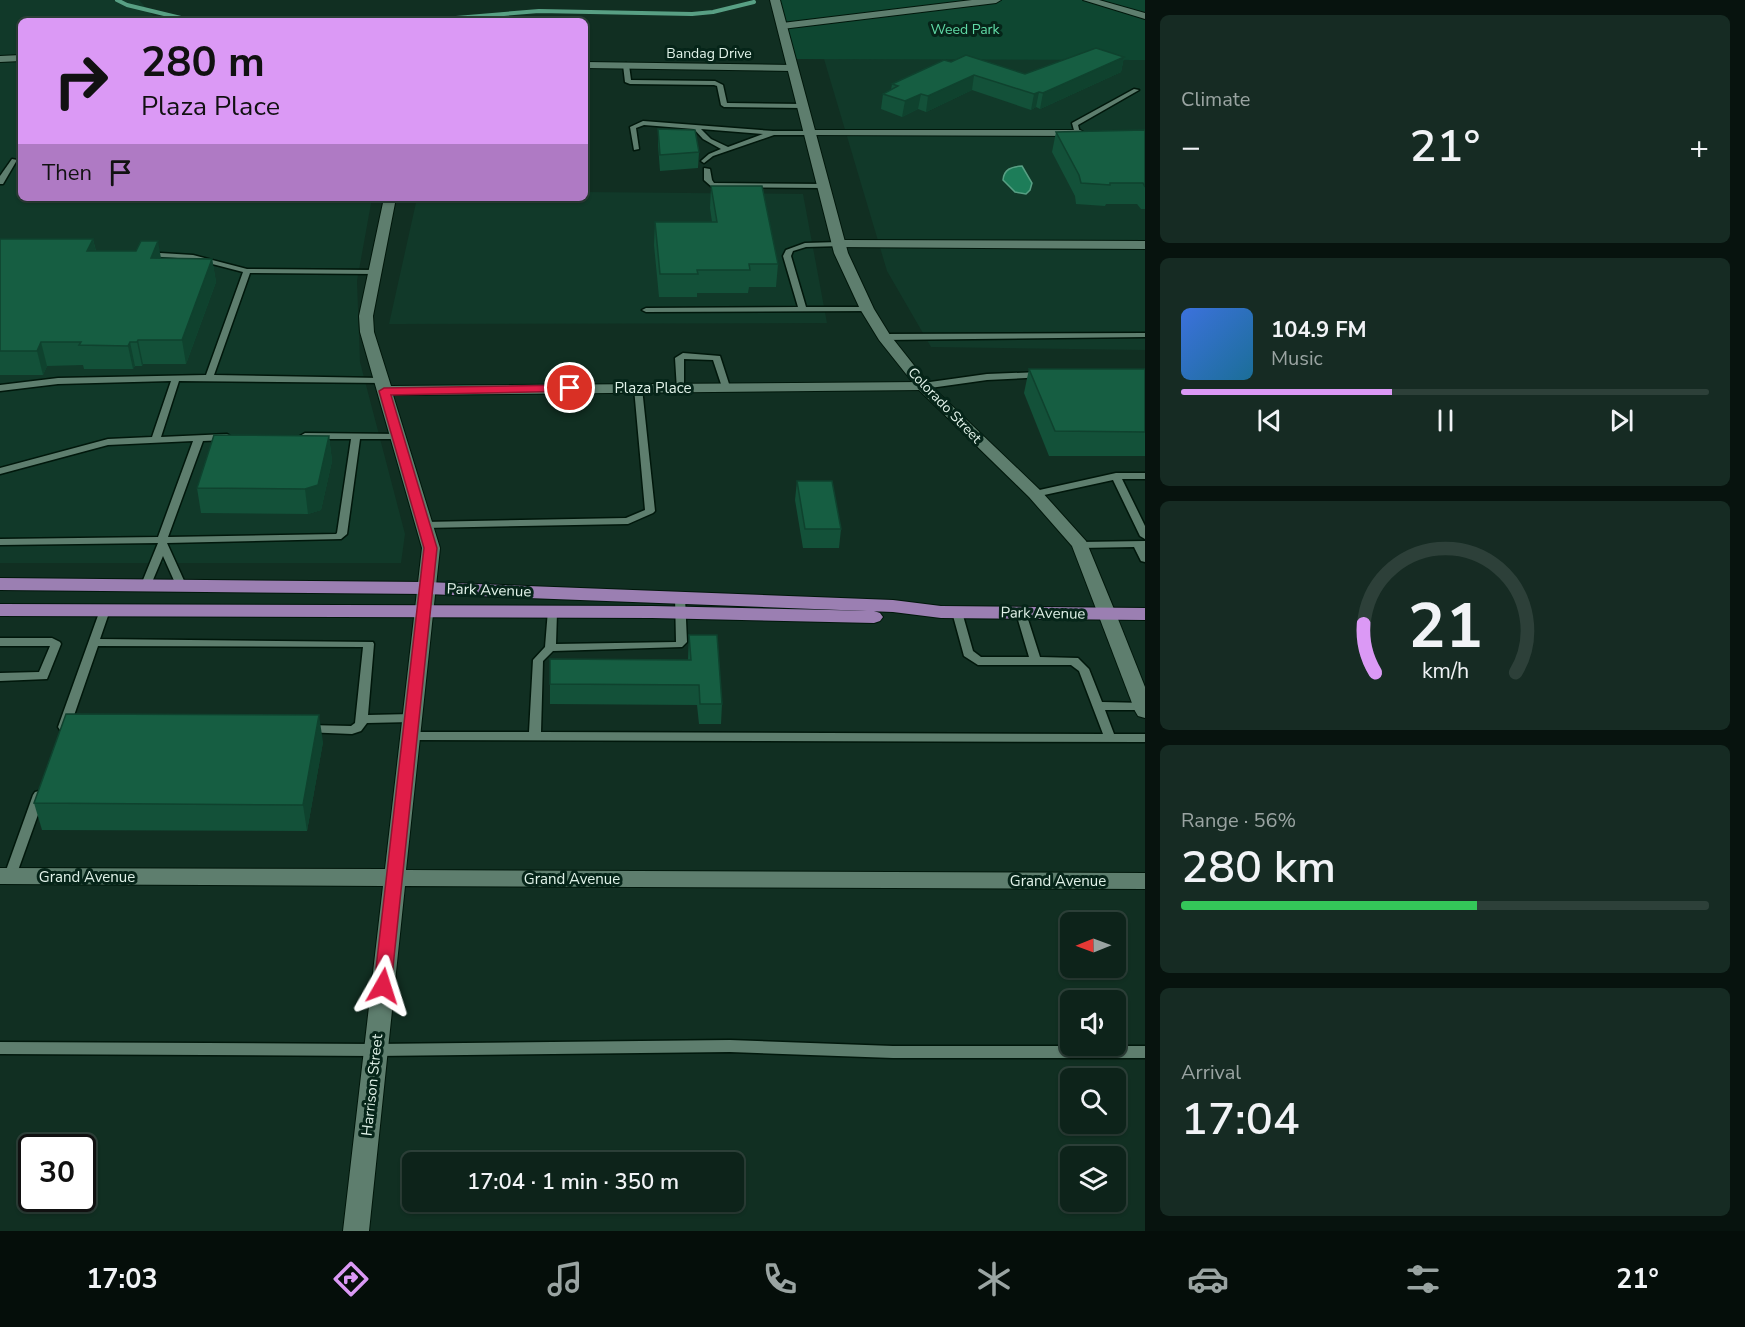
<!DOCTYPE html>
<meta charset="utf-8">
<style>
:root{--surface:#0d231a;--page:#162b23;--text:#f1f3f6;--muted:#9aa4a2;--line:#2d4039;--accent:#db99f5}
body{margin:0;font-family:"Nunito Sans",sans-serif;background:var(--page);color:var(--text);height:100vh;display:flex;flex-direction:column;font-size:22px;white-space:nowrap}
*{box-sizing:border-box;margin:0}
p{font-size:20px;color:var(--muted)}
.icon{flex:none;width:33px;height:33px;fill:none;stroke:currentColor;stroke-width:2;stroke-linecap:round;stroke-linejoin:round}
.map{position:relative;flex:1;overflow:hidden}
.sheet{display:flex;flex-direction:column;gap:15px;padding:15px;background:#07130e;width:600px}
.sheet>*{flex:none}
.hud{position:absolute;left:18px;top:18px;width:570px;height:183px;border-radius:9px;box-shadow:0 2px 4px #0004,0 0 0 2px var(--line);background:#db99f5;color:#111;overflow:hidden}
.needle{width:39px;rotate:269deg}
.tools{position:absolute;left:1060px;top:912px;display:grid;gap:12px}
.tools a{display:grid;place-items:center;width:66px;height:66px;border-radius:9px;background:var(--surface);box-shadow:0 2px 4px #0004,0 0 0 2px var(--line);font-size:30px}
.speed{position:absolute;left:18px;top:1134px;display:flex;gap:12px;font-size:30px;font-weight:700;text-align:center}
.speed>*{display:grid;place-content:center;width:78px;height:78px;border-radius:50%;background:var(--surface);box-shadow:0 2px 4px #0004,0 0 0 2px var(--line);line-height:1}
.speed .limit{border:3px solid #111;border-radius:9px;background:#fff;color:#111}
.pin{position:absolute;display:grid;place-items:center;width:51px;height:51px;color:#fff;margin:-26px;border:3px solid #fff;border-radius:50%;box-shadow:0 2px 6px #0007}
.me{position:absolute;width:66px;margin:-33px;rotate:6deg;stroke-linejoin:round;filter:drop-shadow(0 0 4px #0008)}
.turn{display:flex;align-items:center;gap:21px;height:126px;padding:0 24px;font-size:27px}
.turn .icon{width:78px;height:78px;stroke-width:2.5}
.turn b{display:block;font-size:42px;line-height:51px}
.then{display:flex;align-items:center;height:57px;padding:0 24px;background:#0003;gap:12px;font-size:22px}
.big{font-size:45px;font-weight:600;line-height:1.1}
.sheet .widget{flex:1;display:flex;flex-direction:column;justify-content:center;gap:9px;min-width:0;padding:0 21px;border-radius:9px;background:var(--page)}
.sheet .dial{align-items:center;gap:0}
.dial svg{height:156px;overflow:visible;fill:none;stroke:var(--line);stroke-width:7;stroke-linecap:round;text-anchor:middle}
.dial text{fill:var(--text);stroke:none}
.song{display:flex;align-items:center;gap:18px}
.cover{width:72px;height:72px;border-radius:9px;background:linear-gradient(135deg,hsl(220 70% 55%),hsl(200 70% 35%))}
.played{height:6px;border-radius:3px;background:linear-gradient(90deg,var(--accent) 40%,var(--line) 40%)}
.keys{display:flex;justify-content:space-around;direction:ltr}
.heat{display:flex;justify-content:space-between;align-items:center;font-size:33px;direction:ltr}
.charge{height:9px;border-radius:4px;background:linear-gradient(90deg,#34c759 56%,var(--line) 0)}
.trip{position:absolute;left:402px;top:1152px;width:342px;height:60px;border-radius:9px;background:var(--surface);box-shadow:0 2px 4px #0004,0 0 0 2px var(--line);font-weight:600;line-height:60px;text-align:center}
.tab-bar{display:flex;height:96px;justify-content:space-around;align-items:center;background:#050e0a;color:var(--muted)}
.tab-bar .icon{width:42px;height:42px}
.tab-bar .active{color:var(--accent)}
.tab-bar b{font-size:27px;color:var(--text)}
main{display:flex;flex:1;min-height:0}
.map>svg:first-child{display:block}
</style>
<main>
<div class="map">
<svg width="1145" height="1231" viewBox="0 0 1145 1231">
<rect width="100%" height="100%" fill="#112f22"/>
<g fill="#113929">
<path d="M0,0H139L158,21H21V198H372L357,281L360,362L405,534L401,563H0Z"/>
<path d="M442,17V21H209Z"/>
<path d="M824,59L1145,60V350L931,347L887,271Z"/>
<path d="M585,192L803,194L827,323L389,324L417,198H585Z"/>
</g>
<path fill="#0e4731" d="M776,0H1145V60L792,59Z"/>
<path fill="#1d7d59" stroke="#58a084" stroke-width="1.5" d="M1022,166L1032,183L1030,190L1026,194L1015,192L1003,180C1004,169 1011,167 1022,166Z"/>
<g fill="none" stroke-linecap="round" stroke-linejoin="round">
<path stroke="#58a084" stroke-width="4" d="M117,0L127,5L185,19L432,20L539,11L692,14L713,12L754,2"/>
<g stroke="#00170b" stroke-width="3">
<g id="service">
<path d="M626,63L629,65L631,80L715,81L723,85L727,103L802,104L805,106L802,108L724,107L721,105L717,86L714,85L630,84L625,82L623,65Z"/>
<path d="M1134,89L1139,90L1078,125L1080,133L1075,134L1072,123Z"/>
<path d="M643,121L773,131H809L812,133L809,135H774L713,156L704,163L701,161L709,154L721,149L703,139L694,129L644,125L636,128L639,149L634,150L630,127ZM701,129L763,134L728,147L711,139Z"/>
<path d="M12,159L17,160L3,184H0V176Z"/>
<path d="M704,168L710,169L712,180L714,183L823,184L827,186L823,188L712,187L704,180Z"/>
<path d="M839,242H842V246L806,247L793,251L791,256L806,307H870V311L646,312L642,310L646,308L798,307L783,256L786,250L805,243Z"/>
<path d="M144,252L193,255L247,269L375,270L379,272L375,274L250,273L214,375L381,378L384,379V383L179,381L161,437L227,434L232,437L227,440L203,441L168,537L336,534L337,533L351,439H305L300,436L305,433L401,434L403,436L398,439H360L347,534L341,539L167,543L186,585L181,588L176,585L163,556L150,587L146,588L141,585L158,543L0,545V539L158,537L193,441L108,445L0,474V468L108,439L152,437L171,381L58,384L0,391V385L58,378L206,375L243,272L193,259L147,256H144Z"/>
<path d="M1145,333V337L884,340L880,337L884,334Z"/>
<path d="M683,353L720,356L730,387L729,389H723L722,387L713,360L684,359V388L680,391L677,390L675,358Z"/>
<path d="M1042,372L1046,375L1045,377L987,380L923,389L919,386L923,383L987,374Z"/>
<path d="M638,385L642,388L655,511L653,513L628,524L424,528L419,525L424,522L626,518L645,510L634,388Z"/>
<path d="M1116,473H1145V479H1122L1145,526V539L1140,536L1113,480L1035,497L1030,494L1035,491Z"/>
<path d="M1145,541V562L1141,561L1134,547L1080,548L1075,545L1080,542Z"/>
<path d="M680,594L685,597L687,642L682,647L553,651L543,661L541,732L1103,734L1079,671L1071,665H978L964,656L952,612L953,610H961L962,612L973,651L981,657H1029L1016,613L1021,610L1026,613L1040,657L1078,658L1089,669L1102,702L1145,703V709L1143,710H1105L1114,734H1145V742L410,740L406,739L404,736L406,733L410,732H529L533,660L545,647L548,610H556L557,612L556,644L676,642L675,597Z"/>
<path d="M105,607L110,610L100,639L373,642L374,644L368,715L412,714L416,715L418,718L416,721L412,722L367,723L361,731L352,734L304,732L302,729L304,726L308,725L351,726L355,723L363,647L98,646L70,727L68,730H60L58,727L100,610Z"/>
<path d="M0,638H52L60,642L61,644L47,679L0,681V673L39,672L50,646H0Z"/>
<path d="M39,791L43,792L45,795L16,876L14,879L10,881L6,879L4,876L33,795L35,792Z"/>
<path d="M730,1040L893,1046H1145V1058H893L730,1052L375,1056L0,1054V1042L375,1044Z"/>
</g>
</g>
<g stroke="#00170b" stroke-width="2">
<g id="minor">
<path d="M972,0H1001L996,3L782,29L777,26L782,23Z"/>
<path d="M1083,0H1099L1145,13V19Z"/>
<path d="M21,55V61L0,62V56Z"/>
<path d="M585,62L792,65L797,68L792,71L585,68Z"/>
<path d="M809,130H1080L1086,133L1080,136L805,135V131Z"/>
<path d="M384,198H396L373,316L374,332L391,386L923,382L930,386L923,390L393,395L440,548L406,870L1145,873V889L405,886L369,1231H343L383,886L0,884V868L385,869L422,548L360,332L359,316Z"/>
<path d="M839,240L1145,241V249L834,247L832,244L834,241Z"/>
</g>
</g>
<g stroke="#00170b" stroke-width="2">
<path id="tertiary" d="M770,0H780L848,253L874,309L890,335L928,383L1041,491L1086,541L1116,614L1113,618H1101L1098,614L1072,546L1029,497L918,389L879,340L860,309L834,253Z"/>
</g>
<g stroke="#00170b" stroke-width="2">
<path id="secondary" d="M1107,608L1113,610L1116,614L1145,687V718L1138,716L1135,711L1098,614L1101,610Z"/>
</g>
<g stroke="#00170b" stroke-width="2">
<g id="primary">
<path d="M0,578L426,582L893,600L941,606L1145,608V620L941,618L893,612L426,594L0,590Z"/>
<path d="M0,604L652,606L874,611L880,613L883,617L880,621L874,623L652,618L0,616Z"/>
</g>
</g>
<use href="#service" fill="#5e7e6e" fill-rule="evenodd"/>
<use href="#minor" fill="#5e7e6e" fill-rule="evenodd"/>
<use href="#tertiary" fill="#5e7e6e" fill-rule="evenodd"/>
<use href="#secondary" fill="#5e7e6e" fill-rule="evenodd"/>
<use href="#primary" fill="#9b7fb2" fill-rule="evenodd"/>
</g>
<g fill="#135139">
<path d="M1124,57L1121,72L1040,109L1036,107L1031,110L972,90L926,112L918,109L902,117L881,109L883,94L891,90L892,84L951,62L1025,74Z"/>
<path d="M658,129L699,152L698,168L660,171L658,145Z"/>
<path d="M1145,130V209H1141L1137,204H1106L1105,206L1076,204L1075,196L1052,152L1056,132Z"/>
<path d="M711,186L778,264L776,287H749L748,293H697V297H659L654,245L655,222H712L710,208Z"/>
<path d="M0,239H93L96,251L161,258L212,259L216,282L186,364H143L142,366H135L133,369H84L83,365L47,366L43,375H0Z"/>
<path d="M1029,369H1145V456H1049L1024,393Z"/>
<path d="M329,436L332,461L321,510L308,514L201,513L197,488Z"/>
<path d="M797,481L841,529L839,548H803L795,500Z"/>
<path d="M689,635L722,704L721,724H699L697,705L550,704V684L688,660Z"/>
<path d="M323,742L307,831L42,830L34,803Z"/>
</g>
<g fill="#0f422e">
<path d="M1124,57L1121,72L1040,109L1043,93Z"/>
<path d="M974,75L972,90L926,112L928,96Z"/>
<path d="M1039,92L1036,107L1031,110L1034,94Z"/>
<path d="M921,94L918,109L902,117L905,101Z"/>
<path d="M93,239L98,262L87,251Z"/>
<path d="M158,241L162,264L151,258Z"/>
<path d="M212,259L216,282L186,364L182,340Z"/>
<path d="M138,340L143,364L142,366L137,342Z"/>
<path d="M41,342L47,366L43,375L37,351Z"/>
<path d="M130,342L135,366L133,369L128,346Z"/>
<path d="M329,436L332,461L321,510L308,514L305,489Z"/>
<path d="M319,715L323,742L307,831L303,805Z"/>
</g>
<g fill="#165e42" stroke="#0f422e" stroke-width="1.5">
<path d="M1096,48L1124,57L1043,93L1039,92L1034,94L974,75L928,96L921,94L905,101L883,94L898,86L892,84L944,60L951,62L966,55L1025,74Z"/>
<path d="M658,129L695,130L699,152L660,155Z"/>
<path d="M1145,130V187L1143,183H1110V185L1081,183L1079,175L1056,132Z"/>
<path d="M711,186H762L778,264H749L750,270H697L698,274H660L655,222H717Z"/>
<path d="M0,239H93L87,251H136L141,241H158L151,258L212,259L182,340H138L137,342H130L128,346L79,345L81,342H41L37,351H0Z"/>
<path d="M1029,369H1145V432L1055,431Z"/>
<path d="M214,435L329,436L318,485L305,489L197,488Z"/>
<path d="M797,481H832L841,529H805Z"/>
<path d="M689,635H717L722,704H700L699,685L550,684V659L691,660Z"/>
<path d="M66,714L319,715L303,805L34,803Z"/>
</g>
<path fill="#e11d48" stroke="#92132f" stroke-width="1.5" d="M570,385L576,388L574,391L391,395L437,548L391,986L389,991L383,993L377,991L374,986L424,548L379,391L384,388Z"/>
<g text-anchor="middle" stroke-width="6" stroke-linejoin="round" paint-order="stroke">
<g font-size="14" fill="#60daa6" stroke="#062519">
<text x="965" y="34">Weed Park</text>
</g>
<g font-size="14" fill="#e1f2e9" stroke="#062519">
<text x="709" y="58">Bandag Drive</text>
<text transform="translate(945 405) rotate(46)" y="5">Colorado Street</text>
</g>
<g font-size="15" fill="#e1f2e9" stroke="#062519">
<text x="653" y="393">Plaza Place</text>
<text transform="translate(489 590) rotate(2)" y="5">Park Avenue</text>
<text transform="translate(1043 613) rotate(1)" y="5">Park Avenue</text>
<text x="87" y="882">Grand Avenue</text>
<text x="572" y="884">Grand Avenue</text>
<text x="1058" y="886">Grand Avenue</text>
<text transform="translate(372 1085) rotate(-84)" y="5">Harrison Street</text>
</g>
</g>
</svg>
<div class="tools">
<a><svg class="needle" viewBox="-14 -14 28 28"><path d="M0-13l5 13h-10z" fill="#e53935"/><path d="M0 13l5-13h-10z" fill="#9aa4a2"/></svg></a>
<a><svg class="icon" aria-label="sound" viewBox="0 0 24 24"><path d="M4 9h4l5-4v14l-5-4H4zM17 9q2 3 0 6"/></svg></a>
<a><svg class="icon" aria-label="search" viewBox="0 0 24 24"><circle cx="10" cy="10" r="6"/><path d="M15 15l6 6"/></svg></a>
<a><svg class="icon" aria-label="layers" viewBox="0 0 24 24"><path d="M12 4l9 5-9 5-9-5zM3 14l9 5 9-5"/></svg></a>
</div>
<div class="speed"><div class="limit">30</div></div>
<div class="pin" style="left:570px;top:388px;background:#d93025"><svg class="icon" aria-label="arrive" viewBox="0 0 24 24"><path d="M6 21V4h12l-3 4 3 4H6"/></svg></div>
<svg class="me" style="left:383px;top:986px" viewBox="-20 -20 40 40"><path d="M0-17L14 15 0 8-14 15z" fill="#e11d48" stroke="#fff" stroke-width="4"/></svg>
<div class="trip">17:04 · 1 min · 350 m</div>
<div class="hud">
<div class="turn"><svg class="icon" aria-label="right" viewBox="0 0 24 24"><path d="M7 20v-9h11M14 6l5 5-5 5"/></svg><div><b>280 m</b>Plaza Place</div></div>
<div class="then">Then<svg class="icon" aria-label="arrive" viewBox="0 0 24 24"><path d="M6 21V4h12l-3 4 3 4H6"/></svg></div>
</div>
</div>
<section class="sheet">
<div class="widget"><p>Climate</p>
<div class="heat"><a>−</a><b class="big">21°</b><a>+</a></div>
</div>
<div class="widget">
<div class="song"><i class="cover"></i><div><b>104.9 FM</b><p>Music</p></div></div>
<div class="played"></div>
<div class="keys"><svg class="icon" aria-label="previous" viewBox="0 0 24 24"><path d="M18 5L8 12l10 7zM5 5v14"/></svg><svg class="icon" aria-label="pause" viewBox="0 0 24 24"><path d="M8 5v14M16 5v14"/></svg><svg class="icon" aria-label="next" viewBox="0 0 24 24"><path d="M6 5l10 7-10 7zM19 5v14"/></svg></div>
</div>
<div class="widget dial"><svg viewBox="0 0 100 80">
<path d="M14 69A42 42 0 1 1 86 69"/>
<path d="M14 69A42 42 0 0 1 8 44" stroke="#db99f5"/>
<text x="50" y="56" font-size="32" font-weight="700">21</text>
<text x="50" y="72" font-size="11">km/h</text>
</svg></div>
<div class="widget"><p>Range · 56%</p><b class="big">280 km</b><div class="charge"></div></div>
<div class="widget"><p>Arrival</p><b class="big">17:04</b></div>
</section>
</main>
<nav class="tab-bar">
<b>17:03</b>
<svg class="icon active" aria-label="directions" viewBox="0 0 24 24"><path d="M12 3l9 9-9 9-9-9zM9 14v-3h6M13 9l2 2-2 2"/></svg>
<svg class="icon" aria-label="music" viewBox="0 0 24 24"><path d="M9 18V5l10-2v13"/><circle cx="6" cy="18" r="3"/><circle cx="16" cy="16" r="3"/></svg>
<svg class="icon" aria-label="phone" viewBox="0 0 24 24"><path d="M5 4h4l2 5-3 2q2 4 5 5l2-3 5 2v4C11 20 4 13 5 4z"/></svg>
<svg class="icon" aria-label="climate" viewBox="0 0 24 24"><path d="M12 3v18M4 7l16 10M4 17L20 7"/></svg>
<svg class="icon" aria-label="car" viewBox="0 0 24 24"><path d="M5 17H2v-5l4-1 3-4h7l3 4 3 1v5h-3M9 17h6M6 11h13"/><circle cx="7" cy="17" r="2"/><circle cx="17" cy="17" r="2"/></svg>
<svg class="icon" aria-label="filters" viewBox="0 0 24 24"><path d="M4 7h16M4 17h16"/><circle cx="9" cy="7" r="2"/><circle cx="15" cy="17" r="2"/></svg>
<b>21°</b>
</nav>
